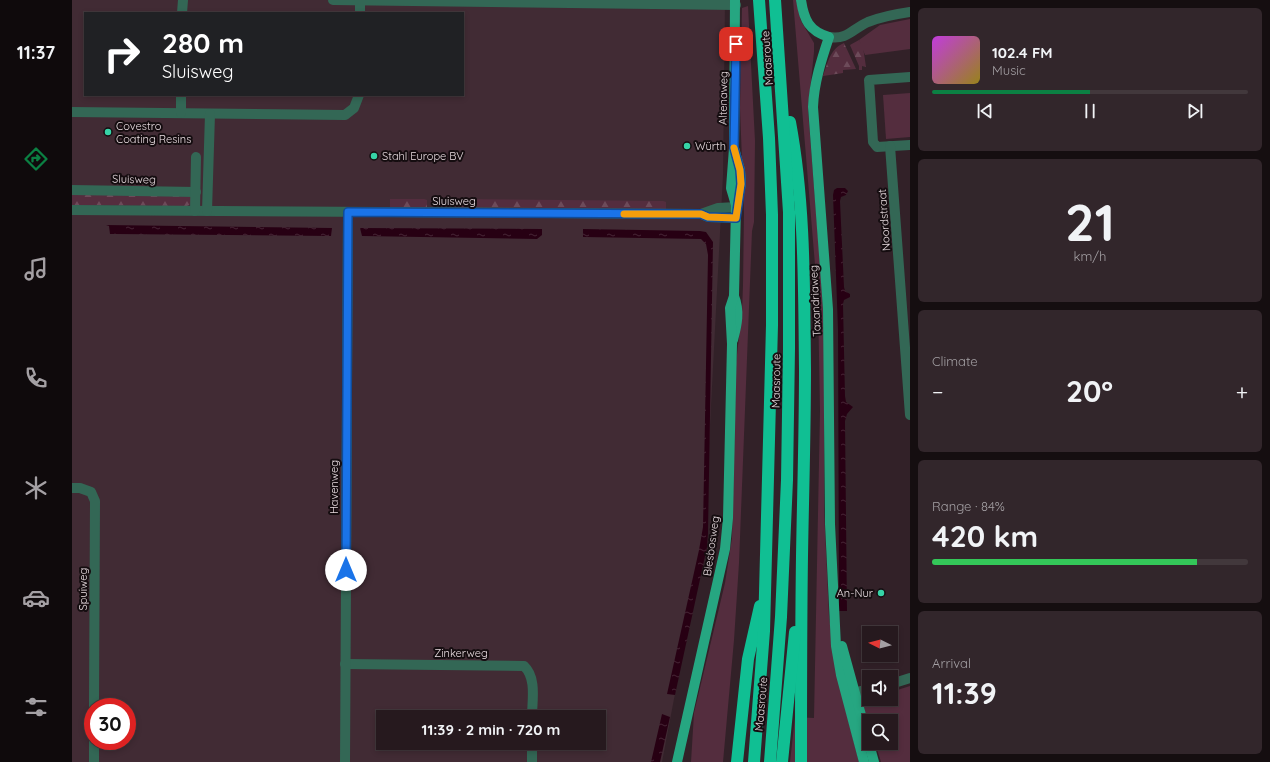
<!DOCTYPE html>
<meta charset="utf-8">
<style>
:root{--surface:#26191e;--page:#32262b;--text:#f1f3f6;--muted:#a4a0a4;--line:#42383c;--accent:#0b8043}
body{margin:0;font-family:Quicksand,sans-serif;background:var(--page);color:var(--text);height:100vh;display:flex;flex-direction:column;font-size:15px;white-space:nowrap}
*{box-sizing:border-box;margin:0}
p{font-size:13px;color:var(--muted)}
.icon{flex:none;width:22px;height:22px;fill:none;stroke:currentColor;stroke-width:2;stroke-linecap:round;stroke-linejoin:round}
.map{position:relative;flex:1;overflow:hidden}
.sheet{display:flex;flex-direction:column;gap:8px;padding:8px;background:#150e10;width:360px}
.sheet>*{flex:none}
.top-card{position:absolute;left:12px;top:12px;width:380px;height:84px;border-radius:0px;box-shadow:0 2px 6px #0003,0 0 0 1px var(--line);background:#202124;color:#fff;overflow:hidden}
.needle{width:26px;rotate:276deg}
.fabs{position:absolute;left:790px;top:626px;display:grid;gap:8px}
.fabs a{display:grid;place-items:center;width:36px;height:36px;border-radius:0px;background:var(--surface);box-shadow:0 2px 6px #0003,0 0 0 1px var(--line);font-size:20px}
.speed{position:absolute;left:12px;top:698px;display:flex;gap:8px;font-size:20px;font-weight:700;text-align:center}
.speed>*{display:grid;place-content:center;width:52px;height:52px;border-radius:50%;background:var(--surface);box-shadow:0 2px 6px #0003,0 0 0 1px var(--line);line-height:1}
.speed .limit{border:6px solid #d22;background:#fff;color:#111}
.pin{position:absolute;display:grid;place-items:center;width:34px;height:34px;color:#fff;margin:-17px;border-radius:8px;box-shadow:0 2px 6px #0006}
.me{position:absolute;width:44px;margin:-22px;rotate:0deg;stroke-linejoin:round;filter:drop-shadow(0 0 3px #0008)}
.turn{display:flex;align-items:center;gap:14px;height:84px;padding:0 12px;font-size:18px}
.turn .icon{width:52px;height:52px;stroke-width:2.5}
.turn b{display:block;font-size:28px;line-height:34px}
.big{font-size:30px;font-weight:700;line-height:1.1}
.sheet .widget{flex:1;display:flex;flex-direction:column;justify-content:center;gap:6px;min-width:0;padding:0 14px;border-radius:6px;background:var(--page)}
.sheet .dial{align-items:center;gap:0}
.dial b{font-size:52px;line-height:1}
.song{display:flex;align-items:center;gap:12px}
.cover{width:48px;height:48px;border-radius:6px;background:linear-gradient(135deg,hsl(290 70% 55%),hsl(50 70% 35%))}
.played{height:4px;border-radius:2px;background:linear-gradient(90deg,var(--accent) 50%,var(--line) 50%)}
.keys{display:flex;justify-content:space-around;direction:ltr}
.heat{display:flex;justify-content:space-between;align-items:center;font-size:22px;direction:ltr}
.charge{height:6px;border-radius:3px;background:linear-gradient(90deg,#34c759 84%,var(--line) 0)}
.trip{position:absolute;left:304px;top:710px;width:230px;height:40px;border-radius:0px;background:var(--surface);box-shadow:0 2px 6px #0003,0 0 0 1px var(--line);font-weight:700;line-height:40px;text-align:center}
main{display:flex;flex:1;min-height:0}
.tabs{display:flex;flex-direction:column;width:72px;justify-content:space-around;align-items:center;background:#0f0a0c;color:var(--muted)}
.tabs .icon{width:28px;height:28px}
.tabs .active{color:var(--accent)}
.tabs b{font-size:18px;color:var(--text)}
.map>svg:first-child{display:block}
</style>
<main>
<nav class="tabs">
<b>11:37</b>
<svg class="icon active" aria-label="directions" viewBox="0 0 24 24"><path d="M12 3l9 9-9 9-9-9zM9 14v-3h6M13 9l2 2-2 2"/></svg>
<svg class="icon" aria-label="music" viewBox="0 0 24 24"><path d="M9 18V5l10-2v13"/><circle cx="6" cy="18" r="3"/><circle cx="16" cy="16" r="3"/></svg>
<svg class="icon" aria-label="phone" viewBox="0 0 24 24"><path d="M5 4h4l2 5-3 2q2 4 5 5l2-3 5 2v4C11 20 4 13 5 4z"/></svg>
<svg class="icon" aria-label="climate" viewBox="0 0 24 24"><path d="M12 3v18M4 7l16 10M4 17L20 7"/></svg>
<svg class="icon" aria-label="car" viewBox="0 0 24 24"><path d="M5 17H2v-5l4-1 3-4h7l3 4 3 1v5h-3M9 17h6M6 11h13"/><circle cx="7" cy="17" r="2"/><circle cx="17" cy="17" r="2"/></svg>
<svg class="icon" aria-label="filters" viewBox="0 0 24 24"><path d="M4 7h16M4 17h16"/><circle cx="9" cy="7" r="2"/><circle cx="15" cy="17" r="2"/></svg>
</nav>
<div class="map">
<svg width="838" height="762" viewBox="0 0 838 762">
<defs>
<pattern id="forest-firs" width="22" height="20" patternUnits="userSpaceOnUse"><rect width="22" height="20" fill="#542d3e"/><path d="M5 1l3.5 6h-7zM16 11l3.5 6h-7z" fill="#6d4b5a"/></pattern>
<pattern id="water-ripples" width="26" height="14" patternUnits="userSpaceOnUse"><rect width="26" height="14" fill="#270013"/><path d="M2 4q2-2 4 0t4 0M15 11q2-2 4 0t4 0" fill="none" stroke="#462535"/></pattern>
</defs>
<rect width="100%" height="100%" fill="#322128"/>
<path fill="#412b34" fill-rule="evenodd" d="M0,0H653L651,175L632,541L590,762H0ZM13,13H391V95H13ZM21,707H55V741H21ZM311,717H527V743H311Z"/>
<g fill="#542d3e">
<path d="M721,0H724L729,21L742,43V52L736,110L752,313V509L757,616L764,672L787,762H718L723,717L742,718L748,411L746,301Z"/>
<path d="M676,6L683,141L682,222L680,231L667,563L662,640L651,762H619L622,713L653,583L660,538L664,363L670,312L671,285L672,213L668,108L670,8Z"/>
<path d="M838,19V49L793,55L787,40L808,25Z"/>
<path d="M838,93V137L814,139L811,95Z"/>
<path d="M838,686V762H809L803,743H819V721H797V729L791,703L802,699H819V692Z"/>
</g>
<g fill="url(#forest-firs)">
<path d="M787,40L791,47L794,67L790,66V70H787V66L778,45Z"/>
<path d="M772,43L784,69L771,70V73L751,76C756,62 758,49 772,43Z"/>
<path d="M0,194L118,196L119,198V204L115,206L0,205Z"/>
<path d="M318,199H352L355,200V208H318Z"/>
<path d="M383,199L591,201L594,202V210L383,209Z"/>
</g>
<g fill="url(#water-ripples)">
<path d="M765,188H773L776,191L774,195L769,197L768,201L772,287L773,291L778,294V297L772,300L771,304L773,396L774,402L781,407L775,414L773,421L775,611H767L766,330L761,195L762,190Z"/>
<path d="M34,225L260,228L259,236L41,234H38L37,226Z"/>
<path d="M288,228L470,229V235L465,239L290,236Z"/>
<path d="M511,229L628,231L634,232L641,242L636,533L635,547L603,695L595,694L627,550L631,527L636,255L634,244L629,239L511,237Z"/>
<path d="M590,714L598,717L588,762H579Z"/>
</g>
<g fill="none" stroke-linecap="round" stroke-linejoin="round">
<g stroke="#336755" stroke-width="10">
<path d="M261,0L664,5"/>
<path d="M110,13L111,0"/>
<path d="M288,13V0"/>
<path d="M757,37C776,40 780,29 796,22C809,17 824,14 838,12"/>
<path d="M838,77L797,80L801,142L805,147L838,145"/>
<path d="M0,112L273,115L282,108L287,95"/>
<path d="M109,113V95"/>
<path d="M818,146L838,415"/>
<path d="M0,190L124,192"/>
<path d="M0,210L629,214L636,217L664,218"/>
<path d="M123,211L124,157"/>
<path d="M135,211L138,114"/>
<path d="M629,214L646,208L664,207"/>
<path d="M0,488H8L19,492L23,501L22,707"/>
<path d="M273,664L452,666C465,678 460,701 460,717"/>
<path d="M819,684L838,678"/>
<path d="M776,694L797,689"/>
<path d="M22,762V741"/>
<path d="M273,762L276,212"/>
<path d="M460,762V743"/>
</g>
<g stroke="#26a681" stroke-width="10">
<path d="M663,0L662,148L659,188L664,205"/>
<path d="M729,0C732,20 737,31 757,37C749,61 742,83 741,107L756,309L758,524L764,646L769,675L792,762"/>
<path d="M661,340C665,325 668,311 662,296"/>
<path d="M770,646L802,762"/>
<path d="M605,762L653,549L656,518L660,344L658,308L662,296L664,207L669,184L668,170L662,148"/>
</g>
<g stroke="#10bf93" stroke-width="12">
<path d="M718,122C733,203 732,287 733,369C733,432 731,494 730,556C729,625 729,693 729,762"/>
<path d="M665,762L676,659L688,606"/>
<path d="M682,762L692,631L700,325V215L697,138L687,0"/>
<path d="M698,762L709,617L715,480L717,349V212L703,0"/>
<path d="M710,762L723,632"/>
</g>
</g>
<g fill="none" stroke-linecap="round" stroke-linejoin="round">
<g stroke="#114b97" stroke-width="10">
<path id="route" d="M274,570L276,212L629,214L636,217L664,218L669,184L668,170L662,148L664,44"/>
</g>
<use href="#route" stroke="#1a73e8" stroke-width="7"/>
<path stroke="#f59e0b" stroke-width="7" d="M552,214H629L636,217L664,218L669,184L668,170L662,148"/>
</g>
<g fill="#36d4a7" stroke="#150d10" stroke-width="1.5">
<circle cx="36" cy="132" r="4"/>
<circle cx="615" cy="146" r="4"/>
<circle cx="302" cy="156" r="4"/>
<circle cx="809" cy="593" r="4"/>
</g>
<g text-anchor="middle" stroke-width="4" stroke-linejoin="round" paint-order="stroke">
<g font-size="11" fill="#e8dce0" stroke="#150d10">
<text transform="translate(695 58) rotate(-94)" y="4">Maasroute</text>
<text transform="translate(651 98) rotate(-89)" y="4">Altenaweg</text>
<text transform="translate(62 179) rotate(1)" y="4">Sluisweg</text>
<text x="382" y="205">Sluisweg</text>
<text transform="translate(812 220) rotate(-94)" y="4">Noordstraat</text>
<text transform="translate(743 301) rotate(-93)" y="4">Taxandriaweg</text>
<text transform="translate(704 381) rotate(-89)" y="4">Maasroute</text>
<text transform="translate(262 487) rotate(-90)" y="4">Havenweg</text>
<text transform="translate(639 546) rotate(-82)" y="4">Biesbosweg</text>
<text transform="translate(11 589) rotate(-90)" y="4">Spuiweg</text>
<text x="389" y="657">Zinkerweg</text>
<text transform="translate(689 704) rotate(-85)" y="4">Maasroute</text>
</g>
<g font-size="11" fill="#e8dce0" stroke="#150d10" text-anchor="start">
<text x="44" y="130">Covestro<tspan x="44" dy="13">Coating Resins</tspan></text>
<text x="623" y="150">Würth</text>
<text x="310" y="160">Stahl Europe BV</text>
<text x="801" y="597" text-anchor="end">An-Nur</text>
</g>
</g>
</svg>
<div class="fabs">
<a><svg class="needle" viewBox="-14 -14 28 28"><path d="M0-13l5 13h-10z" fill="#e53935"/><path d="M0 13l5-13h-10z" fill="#a4a0a4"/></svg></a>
<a><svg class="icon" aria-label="sound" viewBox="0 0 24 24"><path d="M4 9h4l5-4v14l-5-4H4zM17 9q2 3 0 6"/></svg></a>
<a><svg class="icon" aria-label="search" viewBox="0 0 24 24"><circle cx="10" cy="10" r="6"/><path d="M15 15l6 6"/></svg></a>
</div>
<div class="speed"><div class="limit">30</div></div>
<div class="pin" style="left:664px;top:44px;background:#d93025"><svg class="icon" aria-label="arrive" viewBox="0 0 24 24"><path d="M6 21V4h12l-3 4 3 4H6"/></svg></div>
<svg class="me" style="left:274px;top:570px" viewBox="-20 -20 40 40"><circle r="19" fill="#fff"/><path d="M0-13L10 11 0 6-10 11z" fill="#1a73e8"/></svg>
<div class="trip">11:39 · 2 min · 720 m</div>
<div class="top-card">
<div class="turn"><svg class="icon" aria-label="right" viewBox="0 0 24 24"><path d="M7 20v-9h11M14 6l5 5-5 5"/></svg><div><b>280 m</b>Sluisweg</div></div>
</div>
</div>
<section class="sheet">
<div class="widget">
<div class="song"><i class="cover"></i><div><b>102.4 FM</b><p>Music</p></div></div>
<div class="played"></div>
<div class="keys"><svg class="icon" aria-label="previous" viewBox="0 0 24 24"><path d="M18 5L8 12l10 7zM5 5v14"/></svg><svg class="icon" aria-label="pause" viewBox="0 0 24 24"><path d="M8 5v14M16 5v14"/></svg><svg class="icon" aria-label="next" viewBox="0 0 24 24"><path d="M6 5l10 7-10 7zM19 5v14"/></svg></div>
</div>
<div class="widget dial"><b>21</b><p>km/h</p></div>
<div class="widget"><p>Climate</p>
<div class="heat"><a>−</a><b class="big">20°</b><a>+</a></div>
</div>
<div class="widget"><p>Range · 84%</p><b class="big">420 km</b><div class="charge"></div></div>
<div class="widget"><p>Arrival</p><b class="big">11:39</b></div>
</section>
</main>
